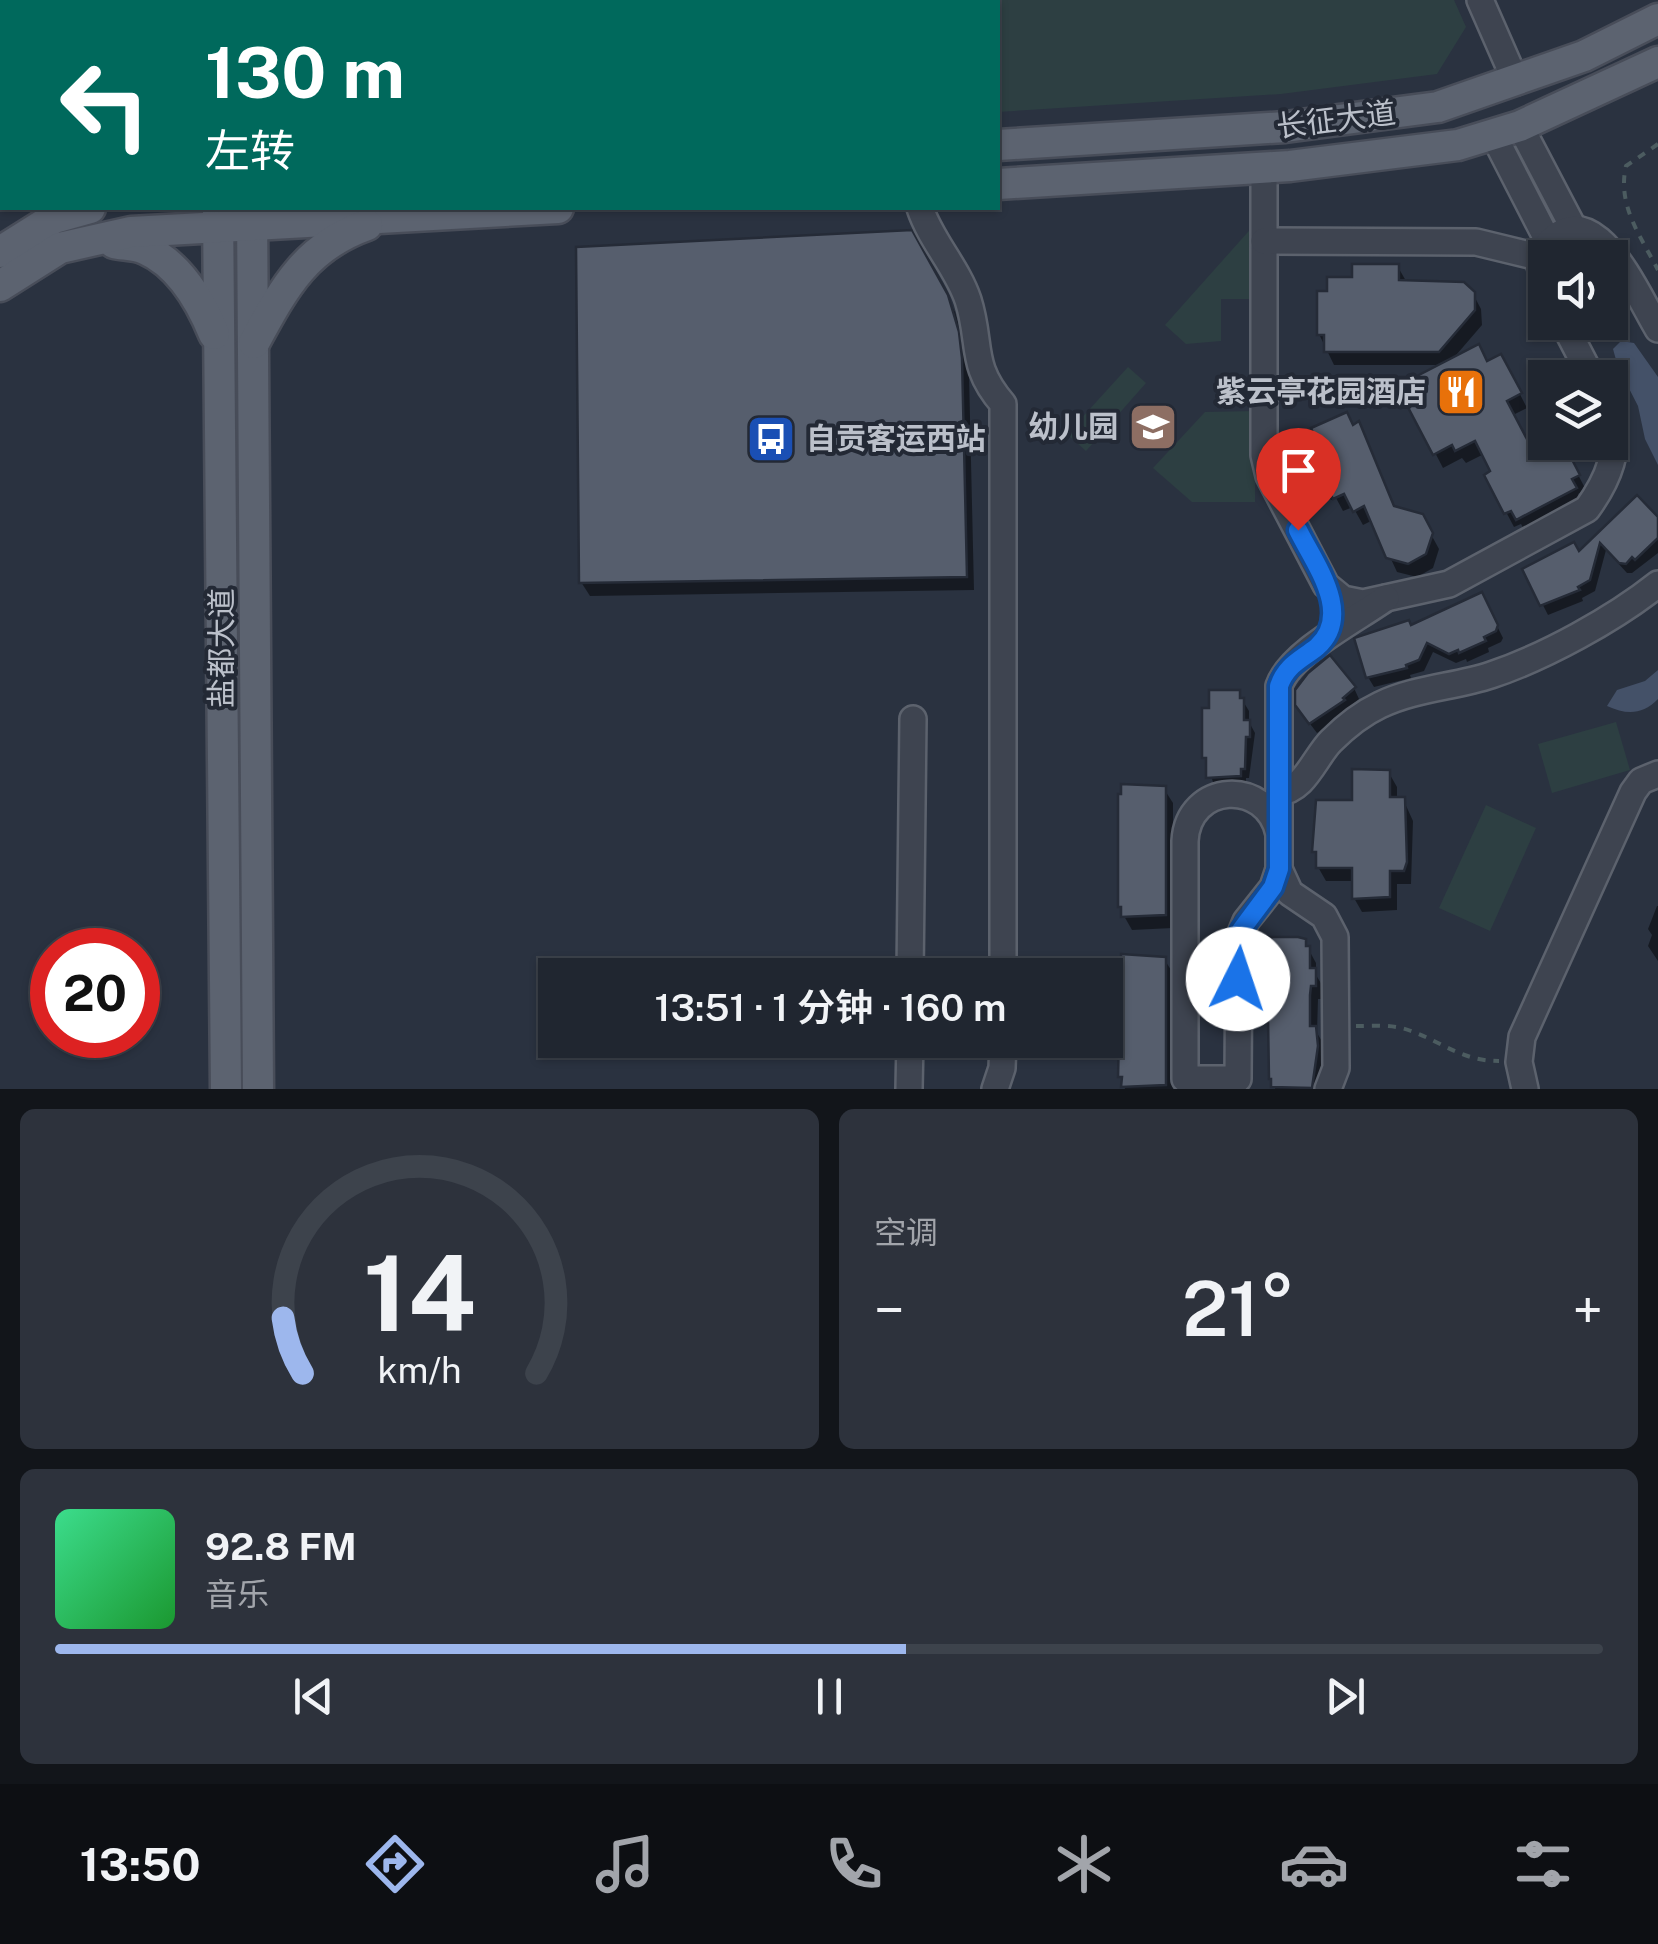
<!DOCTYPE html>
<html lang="zh">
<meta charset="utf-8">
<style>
:root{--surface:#202630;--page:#2d323c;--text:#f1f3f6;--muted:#a2a5ab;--line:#3d434c;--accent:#9db7ed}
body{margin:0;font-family:"Public Sans","Noto Sans SC",sans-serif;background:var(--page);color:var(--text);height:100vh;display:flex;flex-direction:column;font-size:38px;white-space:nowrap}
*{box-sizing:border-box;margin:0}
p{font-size:32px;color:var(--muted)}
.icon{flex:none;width:55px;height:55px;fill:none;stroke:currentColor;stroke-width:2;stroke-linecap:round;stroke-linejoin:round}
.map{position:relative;height:1089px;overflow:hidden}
.drawer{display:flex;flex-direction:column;gap:20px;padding:20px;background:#12151a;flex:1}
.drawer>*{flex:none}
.banner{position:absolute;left:0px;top:0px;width:1000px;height:210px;box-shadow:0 2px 8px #0004,0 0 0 2px var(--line);background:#00695c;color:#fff;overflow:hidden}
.controls{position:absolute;left:1528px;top:240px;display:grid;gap:20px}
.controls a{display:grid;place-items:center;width:100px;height:100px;border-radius:0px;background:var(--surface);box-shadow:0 2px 8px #0004,0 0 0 2px var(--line);font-size:50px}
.speed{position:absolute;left:30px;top:928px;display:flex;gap:20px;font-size:50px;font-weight:700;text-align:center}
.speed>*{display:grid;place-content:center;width:130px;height:130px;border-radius:50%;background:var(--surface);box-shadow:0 2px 8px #0004,0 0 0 2px var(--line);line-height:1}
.speed .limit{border:15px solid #d22;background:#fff;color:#111}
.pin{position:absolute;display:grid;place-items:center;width:85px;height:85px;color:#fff;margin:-102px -42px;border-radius:50% 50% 50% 0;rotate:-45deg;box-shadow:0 0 10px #0007}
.pin .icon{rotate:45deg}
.me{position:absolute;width:110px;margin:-55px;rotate:4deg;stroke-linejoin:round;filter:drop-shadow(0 0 8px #0008)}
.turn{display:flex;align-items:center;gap:35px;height:210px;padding:0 40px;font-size:45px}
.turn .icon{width:130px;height:130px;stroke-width:2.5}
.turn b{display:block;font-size:70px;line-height:85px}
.big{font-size:75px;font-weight:600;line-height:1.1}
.drawer .widget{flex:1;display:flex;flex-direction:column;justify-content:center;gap:15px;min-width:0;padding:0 35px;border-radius:15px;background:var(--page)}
.drawer .dial{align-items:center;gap:0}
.dial svg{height:260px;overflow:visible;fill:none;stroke:var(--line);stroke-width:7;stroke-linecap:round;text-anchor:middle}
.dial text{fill:var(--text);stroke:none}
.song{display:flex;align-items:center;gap:30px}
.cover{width:120px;height:120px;border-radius:15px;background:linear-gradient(135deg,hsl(150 70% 55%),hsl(130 70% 35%))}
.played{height:10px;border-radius:5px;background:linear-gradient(90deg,var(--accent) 55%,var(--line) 55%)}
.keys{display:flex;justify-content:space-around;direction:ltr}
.heat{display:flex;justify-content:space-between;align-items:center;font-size:55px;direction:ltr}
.drawer .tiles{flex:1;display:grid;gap:20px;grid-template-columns:1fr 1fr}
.widget:last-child{grid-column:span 2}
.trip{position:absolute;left:538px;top:958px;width:585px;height:100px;border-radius:0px;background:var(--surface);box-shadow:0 2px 8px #0004,0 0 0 2px var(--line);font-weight:600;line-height:100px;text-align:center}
.tab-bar{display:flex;height:160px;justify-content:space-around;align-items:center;background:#0d0f13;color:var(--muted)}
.tab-bar .icon{width:70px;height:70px}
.tab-bar .active{color:var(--accent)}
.tab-bar b{font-size:45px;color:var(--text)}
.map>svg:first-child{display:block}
</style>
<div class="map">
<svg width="1658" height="1089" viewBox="0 0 1658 1089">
<rect width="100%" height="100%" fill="#2a3240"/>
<g fill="#2d3f42">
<path d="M291,0H1454L1466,27L1437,74L1281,94L998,112V2Z"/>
<path d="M1256,223L1252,322L1249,299H1221V341L1186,344L1165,325Z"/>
<path d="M1128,367L1146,383L1086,451L1067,434Z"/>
<path d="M1255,411V502H1192L1153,468L1205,412Z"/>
<path d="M1616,722L1630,770L1552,793L1538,744Z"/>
<path d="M1486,805L1536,828L1490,931L1439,908Z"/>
</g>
<g fill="#445168">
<path d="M353,0H752L353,2Z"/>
<path d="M1621,341L1634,343L1658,377V465L1645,439L1638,406L1618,367L1613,349Z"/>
<path d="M1658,670V699C1642,715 1627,715 1607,706L1617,690L1645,681Z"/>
</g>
<g fill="#0007">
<path d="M910,233L955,312L965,348L969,374L974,590L590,596L581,582Z"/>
<path d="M1398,267L1406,281L1473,294L1481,309L1482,325L1451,361L1487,364L1508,371L1527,408L1513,415L1527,444L1545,435V442H1561L1586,490L1578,494L1583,503L1526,533L1521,524L1514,527L1487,476L1494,472L1484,454L1466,463L1462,458L1443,468L1404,393L1423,383L1442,365H1334L1319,334L1329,294L1355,279Z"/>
<path d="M1358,425L1395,509L1421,516L1439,549L1433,568L1417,577L1397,572L1373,520L1363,525L1353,507L1343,511L1336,498L1331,500L1314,469Z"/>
<path d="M1637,499L1658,520V553L1632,573H1627L1606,550L1595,591L1582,598L1583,601L1548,615L1525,570L1578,555Z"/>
<path d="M1487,606L1503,638L1501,642L1488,648L1489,652L1467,662L1466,659L1456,663L1433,652L1424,671L1410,675L1411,678L1374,687L1368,677L1411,628Z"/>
<path d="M1354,688L1359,699L1347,709L1349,712L1317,733L1304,716Z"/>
<path d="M1238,693L1249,711V722L1255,733L1249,778H1246V786L1215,788L1205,758L1212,710Z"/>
<path d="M1389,773L1397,787V799H1403L1413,821L1411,884H1397V910L1362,912L1354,898V881H1326L1318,867L1354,802Z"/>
<path d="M1164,789L1173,803V928L1132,930L1124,916Z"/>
<path d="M1657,906H1658V961L1648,946L1652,935L1648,929Z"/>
<path d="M1304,941L1316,963V975L1322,985V999H1318L1317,1033L1323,1043V1089H1275Z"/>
<path d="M1164,959L1173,973V1089H1125L1121,1076Z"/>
</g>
<g fill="#565e6d" stroke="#252b37" stroke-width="2.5">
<path d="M912,230L948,295L959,332L962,358L967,577L579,583L576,247Z"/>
<path d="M1352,264H1399V280L1464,282L1475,292V310L1439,352H1324V335H1317V291H1327V277H1352Z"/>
<path d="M1479,344L1487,361L1501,354L1522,393L1507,401L1528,441L1545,432V442H1563L1580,475L1572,479L1577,488L1516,520L1511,511L1504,514L1484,475L1490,471L1475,441L1455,451L1452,445L1433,455L1400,392L1420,382L1417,376Z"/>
<path d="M1347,412L1353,425L1359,421L1394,506L1423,514L1433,533L1426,554L1408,564L1386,558L1364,506L1353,512L1344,494L1333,499L1326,485L1321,488L1311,468L1317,465L1310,449L1318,446L1311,428Z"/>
<path d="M1637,495L1658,517V538L1635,560L1632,557L1626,564L1619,563L1600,543L1590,580L1578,587L1580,590L1540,606L1522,569L1574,542L1579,551Z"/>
<path d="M1482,592L1498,625L1496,631L1484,637L1486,641L1459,653L1458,650L1449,654L1427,643L1419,660L1406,665L1407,668L1366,678L1354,638L1409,620L1411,625Z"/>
<path d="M1330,655L1356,687L1343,698L1345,700L1309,724L1295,705V690L1308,673Z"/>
<path d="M1209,690H1240V698H1244V720H1250V737H1246L1245,769H1241V776L1206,778V758H1202V708H1209Z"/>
<path d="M1352,769L1390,770V797H1405L1407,862L1404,871H1390V897L1352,899V868H1316V852H1312L1316,800H1352Z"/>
<path d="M1121,784L1166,786V915L1121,917V907H1118V794H1121Z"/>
<path d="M1271,937H1298L1306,939V946H1310V968H1316V986H1311L1310,995V1026H1316L1318,1046L1312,1088L1271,1087V1079H1269L1267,957H1271Z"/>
<path d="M1121,954L1166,957V1085L1121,1087L1122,1077H1118Z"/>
</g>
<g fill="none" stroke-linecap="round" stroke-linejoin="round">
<g stroke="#5c626d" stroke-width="30">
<g id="minor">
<path d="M1480,0L1516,82"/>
<path d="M1520,126L1574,229"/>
<path d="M1493,134L1548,241"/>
<path d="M1264,167V455L1269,476L1326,585L1343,599L1363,603L1449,584L1587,509C1608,480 1622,448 1610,413"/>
<path d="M920,208C931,241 957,267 968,300C982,344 969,365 1003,404V975"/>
<path d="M1264,241L1476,242L1538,257"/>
<path d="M1545,288L1538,257C1588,178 1634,289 1658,329"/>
<path d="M1563,322L1592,378"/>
<path d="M1279,792C1304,791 1315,757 1331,741C1345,727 1363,713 1380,705C1415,688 1455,687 1491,675C1545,657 1614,619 1658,584"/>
<path d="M1279,834C1267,778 1188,782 1185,841V1079H1238L1239,938L1246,921L1273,887L1279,869V686C1290,653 1357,619 1386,598"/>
<path d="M1279,869L1290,893L1324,916L1335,937L1336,1068L1328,1089"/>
<path d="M910,975L913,719"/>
<path d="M909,1089L910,1040"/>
<path d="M995,1089L1002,1068L1003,1040"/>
<path d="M1525,1089L1519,1062L1522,1037L1633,792L1641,781L1658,774"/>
</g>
</g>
<g stroke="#484d59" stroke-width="35">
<g id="major">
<path d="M220,2V0"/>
<path d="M252,2V0"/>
<path d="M998,145L1285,127L1438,107L1584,56L1658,19"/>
<path d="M998,184L1290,166L1458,145L1520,126L1658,62"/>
<path d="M218,208L226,1089"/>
<path d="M252,208L258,1089"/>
<path d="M114,243C123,245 137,245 145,249C179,264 201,302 214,334"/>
<path d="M0,252L54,218L90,208"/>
<path d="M0,286L60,248L131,232L558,208"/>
<path d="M254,343C284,288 305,247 367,225"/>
</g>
</g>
<g stroke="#4c5c60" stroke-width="4" stroke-dasharray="8 8" stroke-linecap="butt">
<path d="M1658,144L1626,166C1617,205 1640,235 1658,270"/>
<path d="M1610,319L1623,312"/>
<path d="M1591,330L1604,322"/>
<path d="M1356,1026C1374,1026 1394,1024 1411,1031C1444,1043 1462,1061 1499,1061"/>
</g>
<use href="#minor" stroke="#3e4450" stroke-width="25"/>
<use href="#major" stroke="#5c6370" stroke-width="30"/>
</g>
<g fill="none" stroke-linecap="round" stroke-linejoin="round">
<g stroke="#114b97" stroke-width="25">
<path id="route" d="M1238,979L1241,930L1273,887L1279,869V686C1286,665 1301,660 1317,647C1354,614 1314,563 1298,530"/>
</g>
<use href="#route" stroke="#1a73e8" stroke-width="18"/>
</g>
<defs>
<g id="restaurant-square" transform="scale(2.5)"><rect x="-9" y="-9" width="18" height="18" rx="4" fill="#e8710a" stroke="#232935"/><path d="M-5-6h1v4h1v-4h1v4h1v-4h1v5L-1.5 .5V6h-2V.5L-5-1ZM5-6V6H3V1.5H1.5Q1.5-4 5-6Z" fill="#fff"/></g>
<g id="school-square" transform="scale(2.5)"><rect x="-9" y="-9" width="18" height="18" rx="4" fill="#8d6e63" stroke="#232935"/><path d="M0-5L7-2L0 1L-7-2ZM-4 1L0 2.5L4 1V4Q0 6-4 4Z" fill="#fff"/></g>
<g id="bus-square" transform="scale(2.5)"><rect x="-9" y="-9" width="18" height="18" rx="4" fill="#1a4fb4" stroke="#232935"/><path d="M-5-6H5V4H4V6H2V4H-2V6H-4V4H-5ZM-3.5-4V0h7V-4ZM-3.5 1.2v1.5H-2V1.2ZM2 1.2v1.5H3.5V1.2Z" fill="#fff"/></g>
</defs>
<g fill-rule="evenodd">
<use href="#restaurant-square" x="1461" y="392"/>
<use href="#school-square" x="1153" y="427"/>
<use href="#bus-square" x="771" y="439"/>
</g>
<g text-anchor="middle" stroke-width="8" stroke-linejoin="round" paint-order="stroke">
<g font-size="30" fill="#bbc0ca" stroke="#232935">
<text transform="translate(1336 120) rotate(-7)" y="10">长征大道</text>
<text transform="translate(222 648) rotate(-90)" y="10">盐都大道</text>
</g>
<g font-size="30" font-weight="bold" fill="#bbc0ca" stroke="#232935" text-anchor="end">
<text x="1426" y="402">紫云亭花园酒店</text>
<text x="1118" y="437">幼儿园</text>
<text x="806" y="449" text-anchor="start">自贡客运西站</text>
</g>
</g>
</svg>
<div class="controls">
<a><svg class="icon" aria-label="sound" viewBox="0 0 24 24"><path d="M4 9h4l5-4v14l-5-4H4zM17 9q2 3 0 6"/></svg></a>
<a><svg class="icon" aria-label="layers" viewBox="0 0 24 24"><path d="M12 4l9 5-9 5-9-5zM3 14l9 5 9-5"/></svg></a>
</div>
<div class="speed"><div class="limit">20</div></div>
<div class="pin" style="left:1298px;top:530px;background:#d93025"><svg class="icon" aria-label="arrive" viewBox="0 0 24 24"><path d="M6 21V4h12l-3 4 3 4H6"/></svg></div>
<svg class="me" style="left:1238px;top:979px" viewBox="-20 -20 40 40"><circle r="19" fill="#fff"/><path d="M0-13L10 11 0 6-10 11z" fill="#1a73e8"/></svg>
<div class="trip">13:51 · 1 分钟 · 160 m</div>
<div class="banner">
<div class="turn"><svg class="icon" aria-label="left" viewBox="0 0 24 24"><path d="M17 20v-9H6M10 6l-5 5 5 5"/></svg><div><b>130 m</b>左转</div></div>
</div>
</div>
<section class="drawer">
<div class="tiles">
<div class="widget dial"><svg viewBox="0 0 100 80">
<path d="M14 69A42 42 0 1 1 86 69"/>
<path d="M14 69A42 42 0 0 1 8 52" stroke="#9db7ed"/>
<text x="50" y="56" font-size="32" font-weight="700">14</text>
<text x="50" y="72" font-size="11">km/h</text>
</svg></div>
<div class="widget"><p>空调</p>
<div class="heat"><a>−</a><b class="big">21°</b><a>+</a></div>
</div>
<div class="widget">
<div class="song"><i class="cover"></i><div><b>92.8 FM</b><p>音乐</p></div></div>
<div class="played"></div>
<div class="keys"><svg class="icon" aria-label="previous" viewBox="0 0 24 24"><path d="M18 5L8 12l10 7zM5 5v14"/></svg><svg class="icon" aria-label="pause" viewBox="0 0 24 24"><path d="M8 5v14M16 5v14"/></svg><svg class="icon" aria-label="next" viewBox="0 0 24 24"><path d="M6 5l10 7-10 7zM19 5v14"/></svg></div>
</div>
</div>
</section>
<nav class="tab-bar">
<b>13:50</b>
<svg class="icon active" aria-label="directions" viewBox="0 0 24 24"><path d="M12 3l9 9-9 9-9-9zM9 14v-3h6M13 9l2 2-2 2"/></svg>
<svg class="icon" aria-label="music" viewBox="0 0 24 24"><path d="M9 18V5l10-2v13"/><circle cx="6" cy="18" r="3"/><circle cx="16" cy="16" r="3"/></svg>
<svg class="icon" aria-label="phone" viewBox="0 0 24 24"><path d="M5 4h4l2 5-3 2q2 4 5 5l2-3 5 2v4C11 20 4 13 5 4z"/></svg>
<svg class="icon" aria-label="climate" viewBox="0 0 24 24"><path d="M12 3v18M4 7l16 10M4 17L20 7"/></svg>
<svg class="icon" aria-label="car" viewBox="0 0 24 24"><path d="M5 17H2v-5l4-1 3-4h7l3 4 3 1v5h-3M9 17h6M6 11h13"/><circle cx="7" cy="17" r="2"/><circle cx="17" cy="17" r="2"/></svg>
<svg class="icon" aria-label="filters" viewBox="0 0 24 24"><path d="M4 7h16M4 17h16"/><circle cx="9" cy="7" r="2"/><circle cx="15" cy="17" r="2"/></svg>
</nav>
